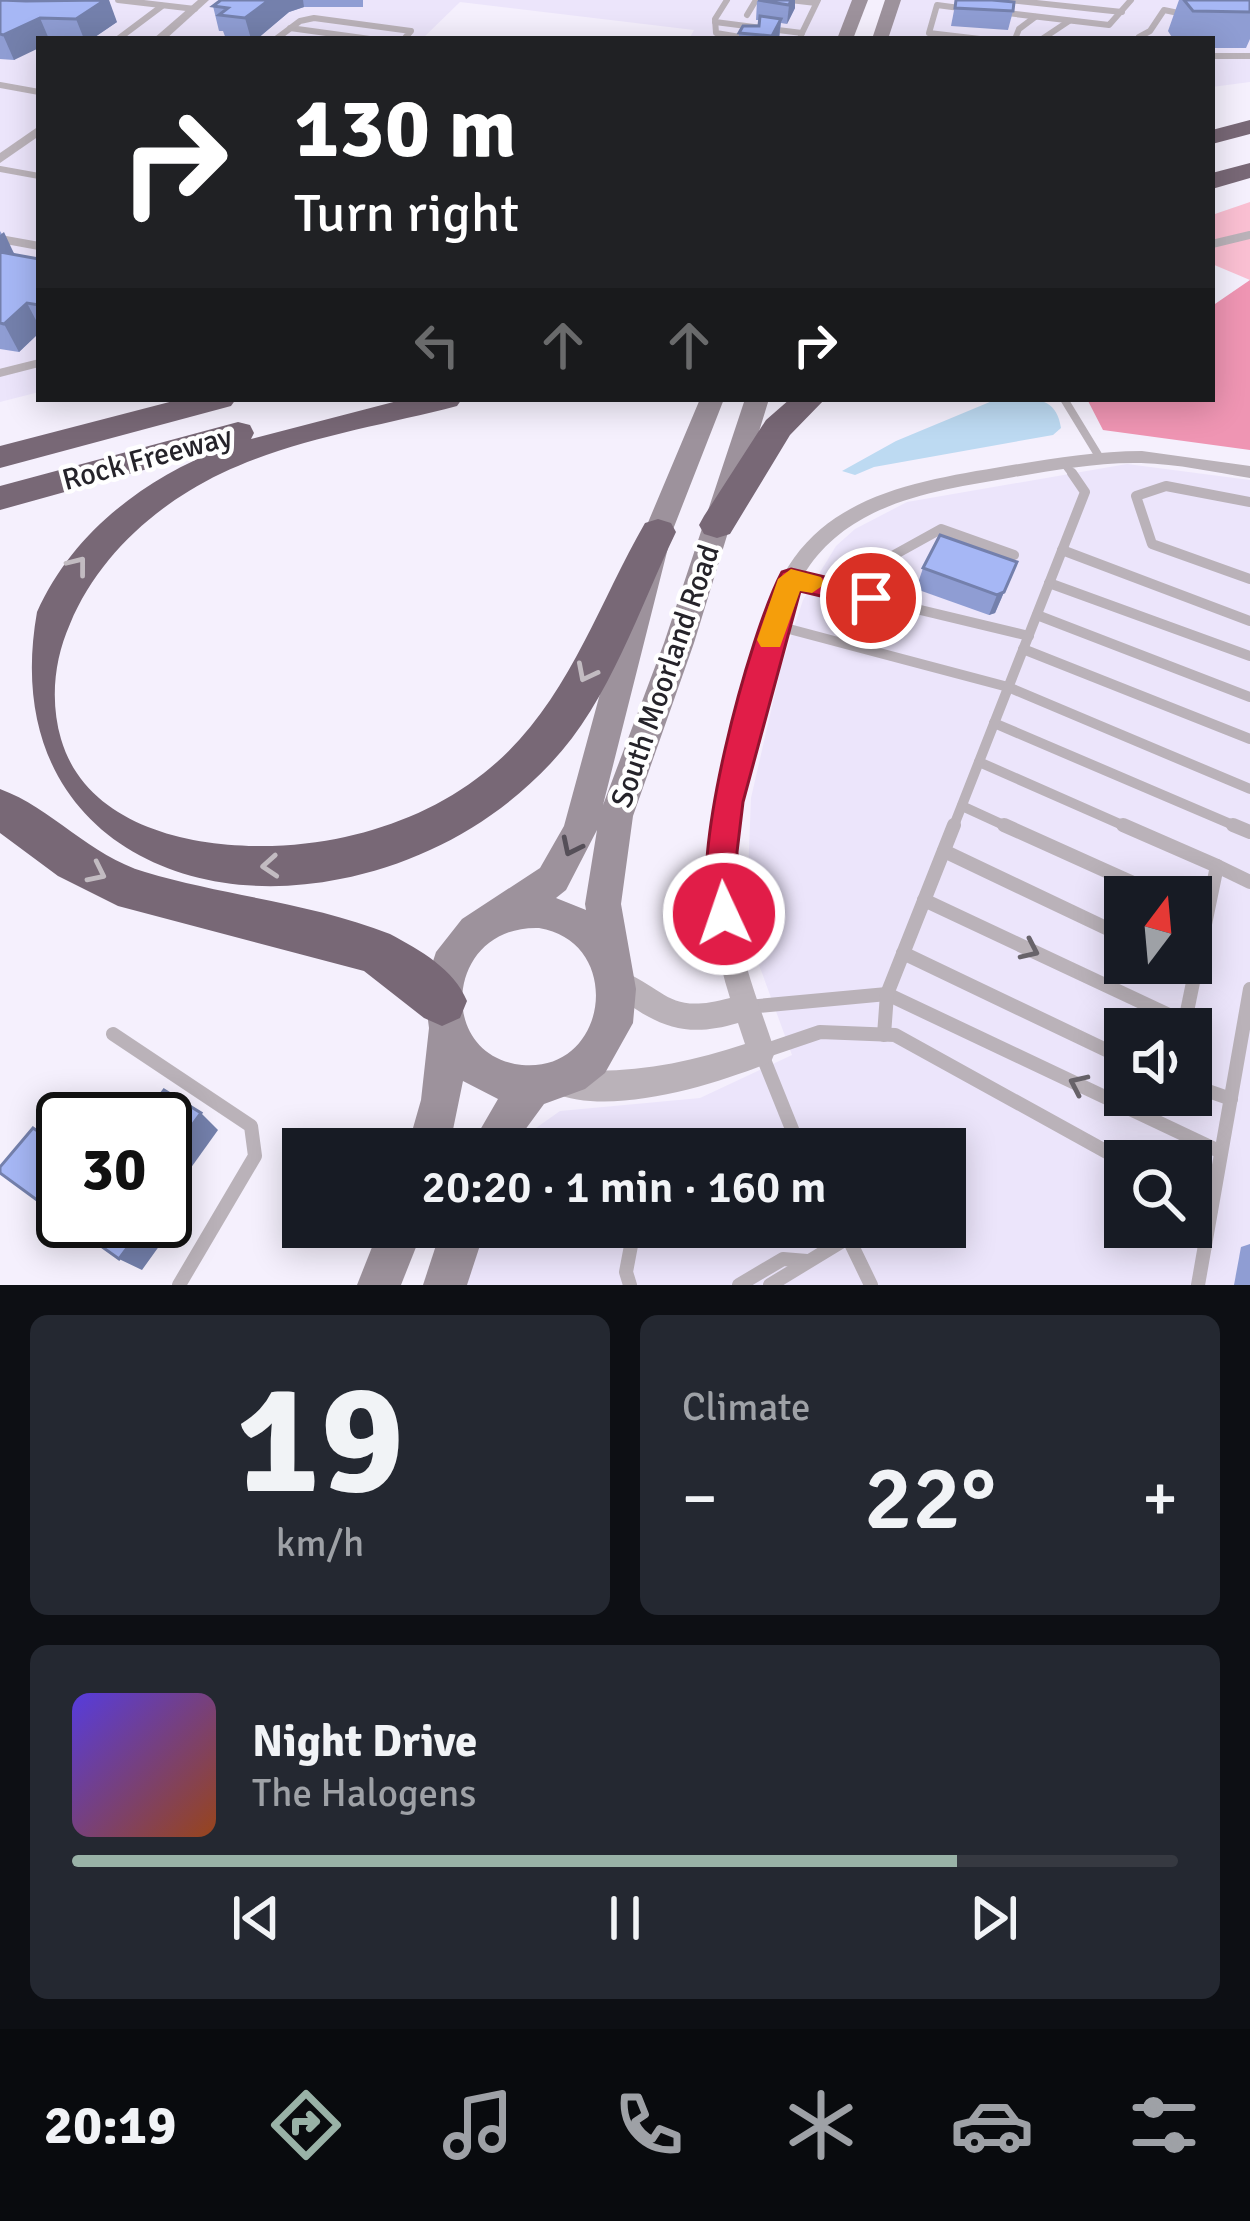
<!DOCTYPE html>
<meta charset="utf-8">
<style>
:root{--surface:#171b24;--page:#242831;--text:#f1f3f6;--muted:#9ea1a6;--line:#363941;--accent:#99b2a7}
body{margin:0;font-family:Signika,sans-serif;background:var(--page);color:var(--text);height:100vh;display:flex;flex-direction:column;font-size:45px;white-space:nowrap}
*{box-sizing:border-box;margin:0}
p{font-size:39px;color:var(--muted)}
.icon{flex:none;width:66px;height:66px;fill:none;stroke:currentColor;stroke-width:2;stroke-linecap:round;stroke-linejoin:round}
.map{position:relative;height:1285px;overflow:hidden}
.details{display:flex;flex-direction:column;gap:30px;padding:30px;background:#0d0f14;flex:1}
.details>*{flex:none}
.hud{position:absolute;left:36px;top:36px;width:1179px;height:366px;border-radius:0px;box-shadow:0 6px 30px #0003;background:#202124;color:#fff;overflow:hidden}
.needle{width:78px;rotate:16deg}
.buttons{position:absolute;left:1104px;top:876px;display:grid;gap:24px}
.buttons a{display:grid;place-items:center;width:108px;height:108px;border-radius:0px;background:var(--surface);box-shadow:0 6px 30px #0003;font-size:60px}
.speed{position:absolute;left:36px;top:1092px;display:flex;gap:24px;font-size:60px;font-weight:700;text-align:center}
.speed>*{display:grid;place-content:center;width:156px;height:156px;border-radius:50%;background:var(--surface);box-shadow:0 6px 30px #0003;line-height:1}
.speed .limit{border:6px solid #111;border-radius:18px;background:#fff;color:#111}
.pin{position:absolute;display:grid;place-items:center;width:102px;height:102px;color:#fff;margin:-51px;border:6px solid #fff;border-radius:50%;box-shadow:0 3px 12px #0007}
.me{position:absolute;width:132px;margin:-66px;rotate:357deg;stroke-linejoin:round;filter:drop-shadow(0 0 9px #0008)}
.turn{display:flex;align-items:center;gap:42px;height:252px;padding:0 60px;font-size:54px}
.turn .icon{width:156px;height:156px;stroke-width:2.5}
.turn b{display:block;font-size:84px;line-height:102px}
.lanes{display:flex;align-items:center;height:114px;padding:0 60px;background:#0003;justify-content:center;gap:60px;direction:ltr}
.lanes .off{opacity:.35}
.big{font-size:90px;font-weight:600;line-height:1.1}
.details .widget{flex:1;display:flex;flex-direction:column;justify-content:center;gap:18px;min-width:0;padding:0 42px;border-radius:18px;background:var(--page)}
.details .dial{align-items:center;gap:0}
.dial b{font-size:156px;line-height:1}
.song{display:flex;align-items:center;gap:36px}
.cover{width:144px;height:144px;border-radius:18px;background:linear-gradient(135deg,hsl(250 70% 55%),hsl(20 70% 35%))}
.played{height:12px;border-radius:6px;background:linear-gradient(90deg,var(--accent) 80%,var(--line) 80%)}
.keys{display:flex;justify-content:space-around;direction:ltr}
.heat{display:flex;justify-content:space-between;align-items:center;font-size:66px;direction:ltr}
.details .tiles{flex:1;display:grid;gap:30px;grid-template-columns:1fr 1fr}
.widget:last-child{grid-column:span 2}
.trip{position:absolute;left:282px;top:1128px;width:684px;height:120px;border-radius:0px;background:var(--surface);box-shadow:0 6px 30px #0003;font-weight:600;line-height:120px;text-align:center}
.menu{display:flex;height:192px;justify-content:space-around;align-items:center;background:#090b0e;color:var(--muted)}
.menu .icon{width:84px;height:84px}
.menu .on{color:var(--accent)}
.menu b{font-size:54px;color:var(--text)}
.map>svg:first-child{display:block}
</style>
<div class="map">
<svg width="1250" height="1285" viewBox="0 0 1250 1285">
<rect width="100%" height="100%" fill="#f5f0fd"/>
<g fill="#ece5fb" fill-rule="evenodd">
<path d="M0,0H860L845,39H689L694,30L460,2L422,39H39V392L0,402Z"/>
<path d="M893,0H1250V82L1212,87V39H881Z"/>
<path d="M1127,464L1250,480V1285H466L484,1227H945V1149H518L536,1128L560,1111L700,1098L792,1055L755,954L747,900L751,798L781,667L803,600L836,546L855,529L907,502ZM1125,897H1191V963H1125ZM1125,1029H1191V1095H1125ZM1125,1161H1191V1227H1125Z"/>
</g>
<path fill="#fabfd2" d="M1250,202V280L1212,264V215Z"/>
<path fill="#ef95b3" d="M1250,280V450L1103,430L1087,399H1212V306Z"/>
<path fill="#bddaf2" d="M997,399C1027,399 1056,392 1061,428L1053,435L874,467L855,475L842,471L896,441Z"/>
<g fill="none" stroke-linecap="round" stroke-linejoin="round">
<g stroke="#bab2b9" stroke-width="6">
<path d="M118,0L195,9"/>
<path d="M727,0L715,19L716,33L752,39"/>
<path d="M790,0L816,3"/>
<path d="M1008,0L1122,12"/>
<path d="M967,9L937,5L929,33L980,39"/>
<path d="M998,12L1109,25L1131,0"/>
<path d="M747,15L756,0"/>
<path d="M715,22L802,33"/>
<path d="M290,28L370,39"/>
<path d="M801,35L818,0"/>
<path d="M1139,37L1150,31L1164,10L1188,15"/>
<path d="M118,39L162,6"/>
<path d="M276,39L300,21L314,18L411,31L404,39"/>
<path d="M1015,39L1019,29L1035,17"/>
<path d="M1042,39L1069,21"/>
<path d="M1212,56H1250"/>
<path d="M0,85L39,92"/>
<path d="M0,169L39,176"/>
</g>
<g stroke="#bab2b9" stroke-width="8">
<path d="M0,239L39,246"/>
<path d="M1212,244L1250,235"/>
<path d="M0,373L39,363"/>
<path d="M1064,399L1100,458"/>
<path d="M1064,463L1074,476"/>
</g>
<g stroke="#bab2b9" stroke-width="10">
<path d="M1250,502L1166,486L1136,496L1152,544L1250,579"/>
<path d="M1062,550L1250,621"/>
<path d="M791,579L1029,636"/>
<path d="M1049,583L1250,656"/>
<path d="M871,598L885,560L941,529L1014,555"/>
<path d="M1037,615L1250,697"/>
<path d="M774,625L1008,687L1250,789"/>
<path d="M1023,649L1250,739"/>
<path d="M994,723L1240,828"/>
<path d="M979,762L1129,828"/>
<path d="M962,806L1010,828"/>
<path d="M953,828L1085,492L1072,473"/>
</g>
<g stroke="#bab2b9" stroke-width="14">
<path d="M1004,825L1164,897"/>
<path d="M1123,825L1217,866"/>
<path d="M1233,825L1250,832"/>
<path d="M944,851L1125,937"/>
<path d="M924,900L1184,1022"/>
<path d="M903,953L1125,1059"/>
<path d="M747,1007L887,994L1221,1152"/>
<path d="M1184,1026L1217,866L1250,882"/>
<path d="M113,1034L251,1126L255,1156L179,1285"/>
<path d="M884,1035L887,994L954,825"/>
<path d="M1191,1085L1231,1099"/>
<path d="M800,1149L761,1052L820,1032L895,1035L1125,1162"/>
<path d="M1191,1198L1211,1210"/>
<path d="M843,1227L871,1285"/>
<path d="M630,1285L626,1272L633,1235L647,1227"/>
<path d="M739,1285L783,1259L807,1261"/>
<path d="M770,1285L849,1237"/>
<path d="M1198,1285L1250,989"/>
</g>
<g fill="#bab2b9" fill-rule="evenodd">
<path d="M198,0H209L166,39H153Z"/>
<path d="M39,126V136L0,163V153Z"/>
<path d="M1142,451L1250,466V478C1214,472 1178,464 1141,463C1098,462 1056,470 1014,477C940,490 857,500 810,565C780,607 775,665 762,713C743,787 725,862 740,938C747,977 763,1014 775,1052L771,1062C714,1085 612,1117 553,1093L549,1083L553,1073L563,1069C626,1075 685,1064 745,1044L738,1023C697,1035 670,1032 634,1008C622,1000 611,995 605,982L609,973L618,969C669,990 667,1015 730,998C699,898 708,830 736,730C751,673 759,607 794,558C842,491 930,479 1006,466C1051,459 1096,451 1142,451Z"/>
</g>
<g fill="#9d929c" fill-rule="evenodd">
<path d="M852,0H868L853,39H837Z"/>
<path d="M885,0H901L888,39H872Z"/>
<path d="M700,399H724L672,532L603,805L664,643L745,399H769L694,643L633,816L621,904L636,989L633,1023L605,1073L585,1089L544,1104L511,1149H469L498,1099L463,1081L449,1149H407L421,1100L429,1028L424,989L436,952L462,919L540,868L564,826L644,532ZM597,830L585,904L586,910L556,898L566,890ZM539,928C625,942 609,1073 522,1065C435,1056 445,925 539,928Z"/>
<path d="M380,1227H424L401,1285H357Z"/>
<path d="M442,1227H486L467,1285H423Z"/>
</g>
<g fill="#786876" fill-rule="evenodd">
<path d="M1250,120V134L1212,144V130Z"/>
<path d="M1250,163V178L1212,189V173Z"/>
<path d="M181,399H236L231,406L0,468V446Z"/>
<path d="M405,399H462L457,406C369,429 269,442 189,491C138,522 93,568 70,624C54,660 50,701 61,739C93,849 253,858 345,837C395,826 444,805 484,773C566,708 595,610 645,523L658,519L671,523L676,532C639,608 610,701 551,763C495,823 421,863 340,879C169,914 0,820 37,612C73,532 144,479 223,448L0,510V486L238,422L250,425L254,433L251,439Z"/>
<path d="M790,399H825L790,435L730,534L717,538L704,534L699,525L704,516L766,420Z"/>
<path d="M0,789C52,808 90,856 145,872C225,896 312,903 390,934C420,950 454,969 467,1001L460,1018L442,1026L424,1018L364,971L118,906L58,876L0,833Z"/>
</g>
</g>
<g fill="#8f9dd3">
<path d="M0,0L117,22L92,39H39L14,60L0,59Z"/>
<path d="M221,0H363V7H304L289,12L257,39H226L223,31H219L213,6Z"/>
<path d="M795,0V8L787,24L781,23L779,39H739V33L759,26V20H756L757,1Z"/>
<path d="M956,0H1004L1013,11L1008,30L951,26Z"/>
<path d="M1179,0H1250V39L1246,48H1212V39H1173L1168,31Z"/>
<path d="M0,231L15,255L39,259V333L19,352L0,349Z"/>
<path d="M1017,562L995,613L989,615L916,589L923,568Z"/>
<path d="M1250,1244V1285H1234L1241,1247Z"/>
</g>
<g fill="#7480ac">
<path d="M105,0H109L117,22L92,39H84L76,19Z"/>
<path d="M269,0H303L304,7L289,12L257,39H251L245,18Z"/>
<path d="M791,0H795V8L787,24L789,5Z"/>
<path d="M40,18L49,39H39V48L14,60L3,35Z"/>
<path d="M781,19L779,38L772,39V36Z"/>
<path d="M4,232L17,260L0,274V235Z"/>
<path d="M27,303L39,326V333L19,352L4,324Z"/>
<path d="M1017,562L995,613L989,615L997,595Z"/>
<path d="M201,1113L218,1130L165,1204V1162Z"/>
<path d="M165,1218L175,1224L142,1270L119,1259L147,1221H165Z"/>
</g>
<g fill="#a6b7f5" stroke="#7480ac" stroke-width="3">
<path d="M0,0L26,1L105,0L76,19L40,18L3,35L0,34Z"/>
<path d="M221,0H269L245,18L219,15L228,8L213,6Z"/>
<path d="M758,0H791L789,5Z"/>
<path d="M956,0H992L1014,2L1013,11L955,8Z"/>
<path d="M1184,0H1250V12L1193,11Z"/>
<path d="M760,16L781,19L772,36L739,33L743,26H759Z"/>
<path d="M0,252L39,259V305L27,303L4,324L0,323Z"/>
<path d="M940,535L1017,562L1004,592L997,595L923,568Z"/>
<path d="M164,1090L201,1113L165,1162V1119H142Z"/>
<path d="M33,1128L63,1148V1219L0,1173V1167Z"/>
<path d="M66,1221H147L119,1259Z"/>
</g>
<defs><path id="oneway-chevron" d="M-2-3.5L2.5 0L-2 3.5" fill="none" stroke-width="1.6" stroke-linecap="round" stroke-linejoin="round" transform="scale(3)"/></defs>
<g stroke="#c2bbc1">
<use href="#oneway-chevron" transform="translate(78 565) rotate(-52)"/>
<use href="#oneway-chevron" transform="translate(586 673) rotate(117)"/>
<use href="#oneway-chevron" transform="translate(270 866) rotate(176)"/>
<use href="#oneway-chevron" transform="translate(97 873) rotate(26)"/>
</g>
<use stroke="#554f58" href="#oneway-chevron" transform="translate(571 847) rotate(116)"/>
<g stroke="#68636a">
<use href="#oneway-chevron" transform="translate(1030 950) rotate(25)"/>
<use href="#oneway-chevron" transform="translate(1078 1084) rotate(-155)"/>
</g>
<path fill="#e11d48" stroke="#92132f" stroke-width="3" d="M791,569L871,588L884,598L871,608L800,591L743,802L737,852L740,914L736,925L724,929L712,925C686,865 750,632 782,572Z"/>
<path fill="#f59e0b" d="M791,569L821,577L825,584L812,593L800,591L780,647H761L757,640L778,579Z"/>
<g text-anchor="middle" stroke-width="9" stroke-linejoin="round" paint-order="stroke">
<g font-size="30" fill="#25232a" stroke="#fff">
<text transform="translate(147 458) rotate(-15)" y="10">Rock Freeway</text>
<text transform="translate(665 676) rotate(-71)" y="10">South Moorland Road</text>
</g>
</g>
</svg>
<div class="buttons">
<a><svg class="needle" viewBox="-14 -14 28 28"><path d="M0-13l5 13h-10z" fill="#e53935"/><path d="M0 13l5-13h-10z" fill="#9ea1a6"/></svg></a>
<a><svg class="icon" aria-label="sound" viewBox="0 0 24 24"><path d="M4 9h4l5-4v14l-5-4H4zM17 9q2 3 0 6"/></svg></a>
<a><svg class="icon" aria-label="search" viewBox="0 0 24 24"><circle cx="10" cy="10" r="6"/><path d="M15 15l6 6"/></svg></a>
</div>
<div class="speed"><div class="limit">30</div></div>
<div class="pin" style="left:871px;top:598px;background:#d93025"><svg class="icon" aria-label="arrive" viewBox="0 0 24 24"><path d="M6 21V4h12l-3 4 3 4H6"/></svg></div>
<svg class="me" style="left:724px;top:914px" viewBox="-20 -20 40 40"><circle r="17" fill="#e11d48" stroke="#fff" stroke-width="3"/><path d="M0-11L8 9 0 5-8 9z" fill="#fff"/></svg>
<div class="trip">20:20 · 1 min · 160 m</div>
<div class="hud">
<div class="turn"><svg class="icon" aria-label="right" viewBox="0 0 24 24"><path d="M7 20v-9h11M14 6l5 5-5 5"/></svg><div><b>130 m</b>Turn right</div></div>
<div class="lanes"><svg class="icon off" aria-label="left" viewBox="0 0 24 24"><path d="M17 20v-9H6M10 6l-5 5 5 5"/></svg><svg class="icon off" aria-label="ahead" viewBox="0 0 24 24"><path d="M12 20V5M6 11l6-6 6 6"/></svg><svg class="icon off" aria-label="ahead" viewBox="0 0 24 24"><path d="M12 20V5M6 11l6-6 6 6"/></svg><svg class="icon" aria-label="right" viewBox="0 0 24 24"><path d="M7 20v-9h11M14 6l5 5-5 5"/></svg></div>
</div>
</div>
<section class="details">
<div class="tiles">
<div class="widget dial"><b>19</b><p>km/h</p></div>
<div class="widget"><p>Climate</p>
<div class="heat"><a>−</a><b class="big">22°</b><a>+</a></div>
</div>
<div class="widget">
<div class="song"><i class="cover"></i><div><b>Night Drive</b><p>The Halogens</p></div></div>
<div class="played"></div>
<div class="keys"><svg class="icon" aria-label="previous" viewBox="0 0 24 24"><path d="M18 5L8 12l10 7zM5 5v14"/></svg><svg class="icon" aria-label="pause" viewBox="0 0 24 24"><path d="M8 5v14M16 5v14"/></svg><svg class="icon" aria-label="next" viewBox="0 0 24 24"><path d="M6 5l10 7-10 7zM19 5v14"/></svg></div>
</div>
</div>
</section>
<nav class="menu">
<b>20:19</b>
<svg class="icon on" aria-label="directions" viewBox="0 0 24 24"><path d="M12 3l9 9-9 9-9-9zM9 14v-3h6M13 9l2 2-2 2"/></svg>
<svg class="icon" aria-label="music" viewBox="0 0 24 24"><path d="M9 18V5l10-2v13"/><circle cx="6" cy="18" r="3"/><circle cx="16" cy="16" r="3"/></svg>
<svg class="icon" aria-label="phone" viewBox="0 0 24 24"><path d="M5 4h4l2 5-3 2q2 4 5 5l2-3 5 2v4C11 20 4 13 5 4z"/></svg>
<svg class="icon" aria-label="climate" viewBox="0 0 24 24"><path d="M12 3v18M4 7l16 10M4 17L20 7"/></svg>
<svg class="icon" aria-label="car" viewBox="0 0 24 24"><path d="M5 17H2v-5l4-1 3-4h7l3 4 3 1v5h-3M9 17h6M6 11h13"/><circle cx="7" cy="17" r="2"/><circle cx="17" cy="17" r="2"/></svg>
<svg class="icon" aria-label="filters" viewBox="0 0 24 24"><path d="M4 7h16M4 17h16"/><circle cx="9" cy="7" r="2"/><circle cx="15" cy="17" r="2"/></svg>
</nav>
